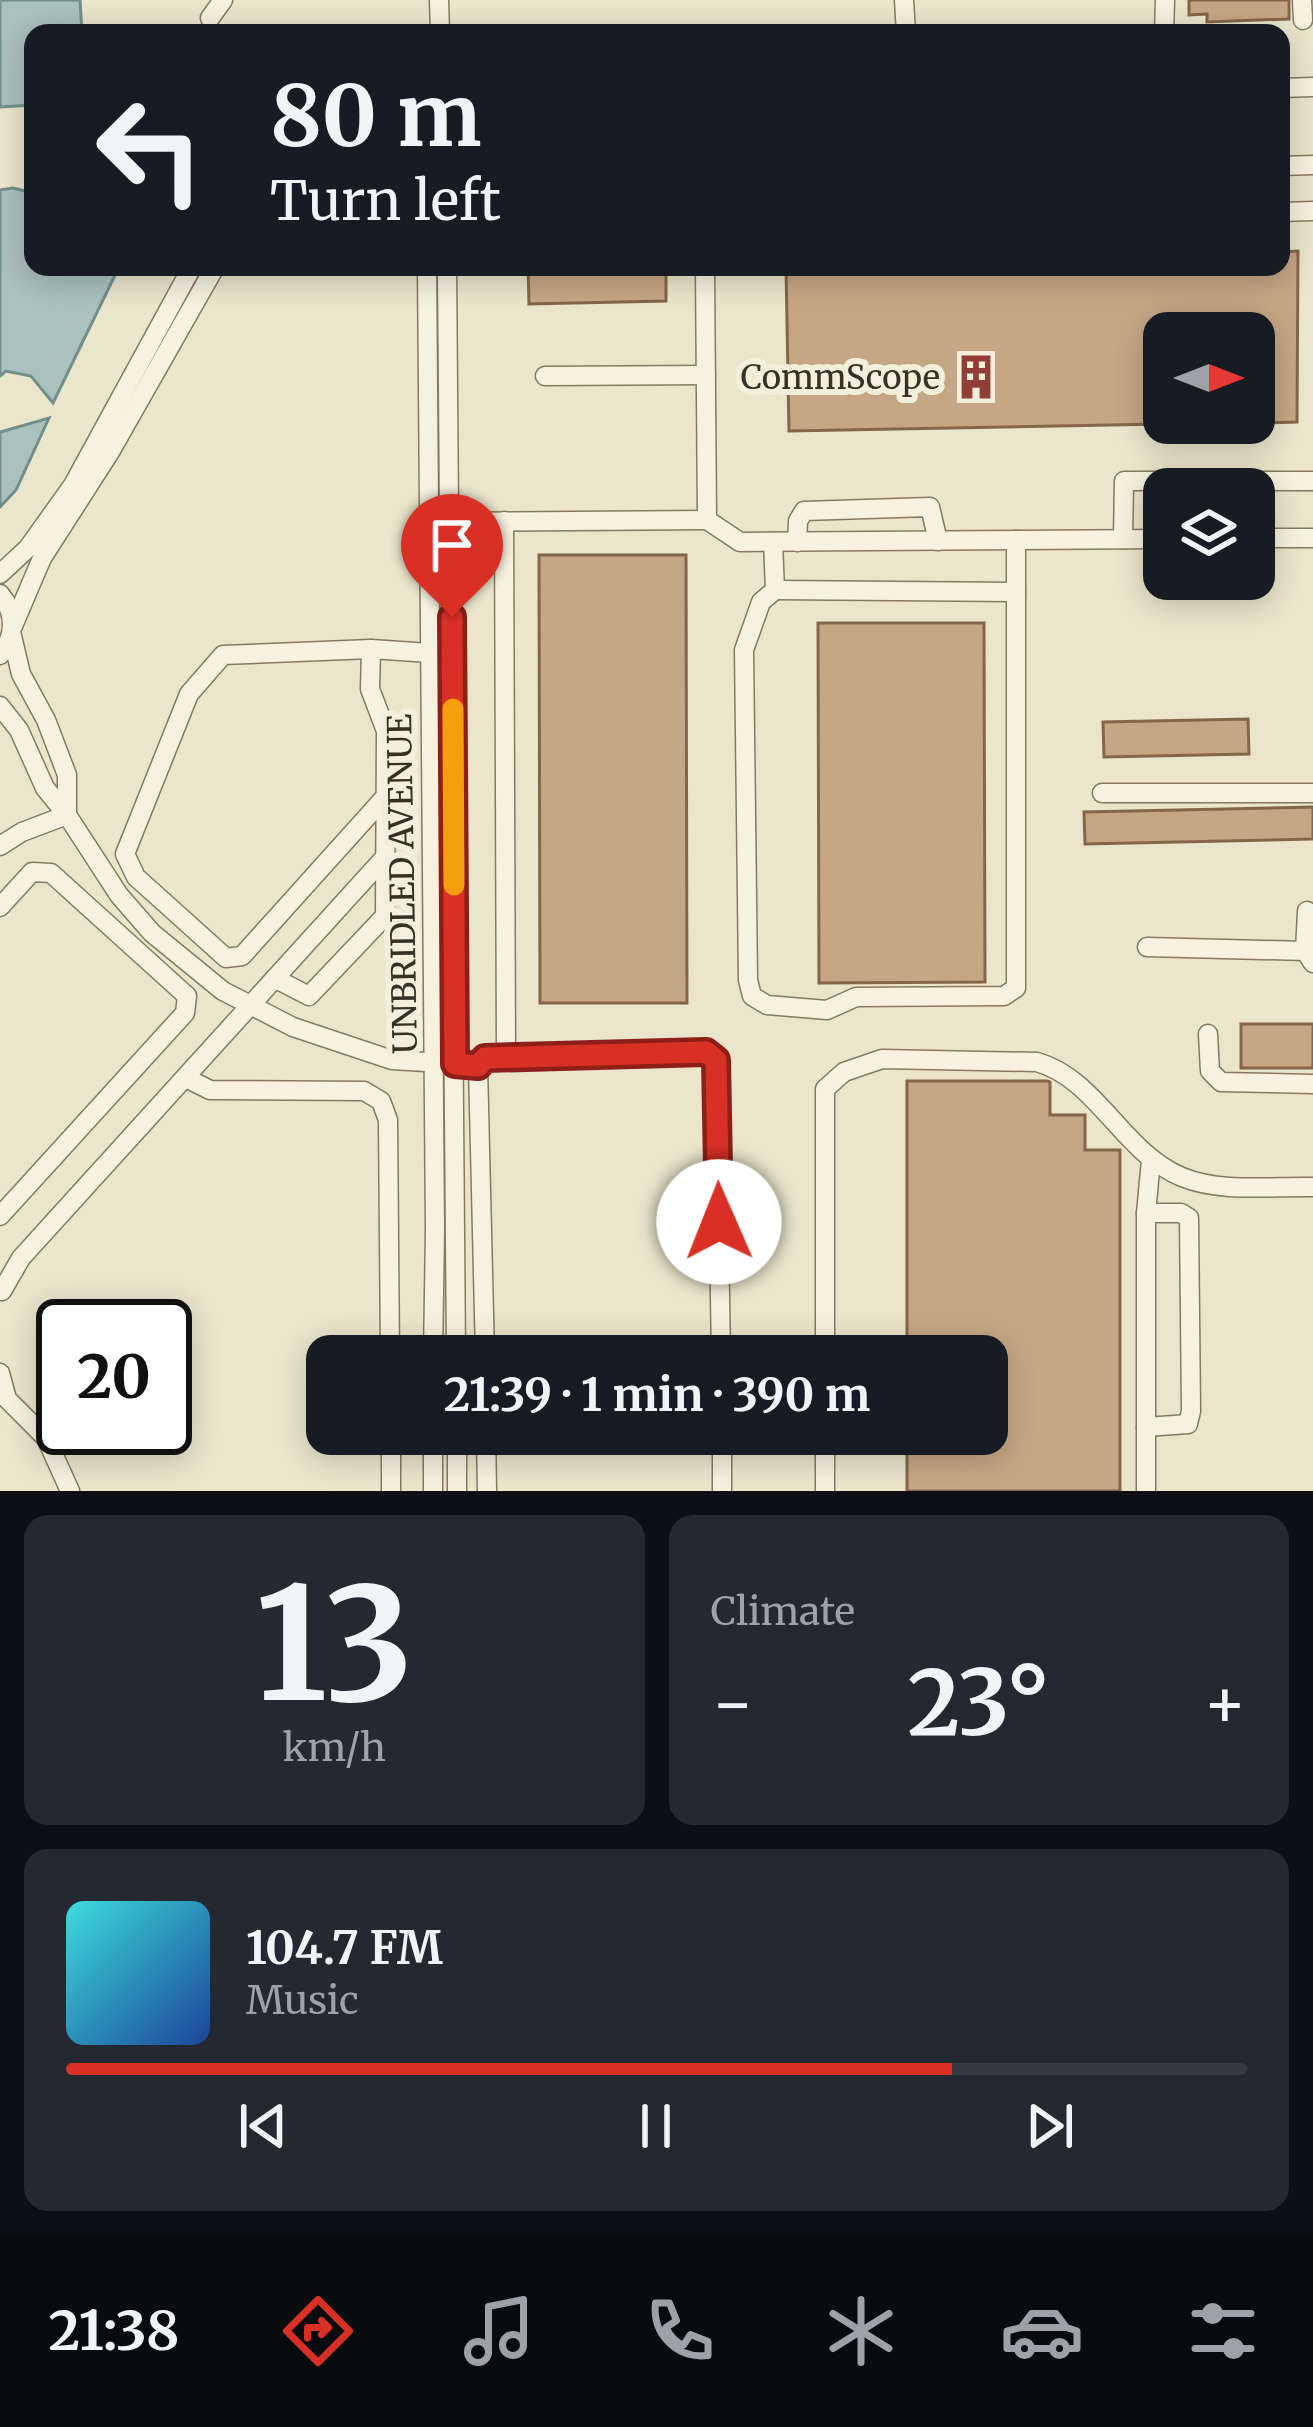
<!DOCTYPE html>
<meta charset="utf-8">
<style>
:root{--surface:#171b24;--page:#242831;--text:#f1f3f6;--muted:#9ea1a6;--line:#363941;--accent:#d93025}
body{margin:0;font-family:Merriweather,serif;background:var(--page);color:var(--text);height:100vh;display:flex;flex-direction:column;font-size:45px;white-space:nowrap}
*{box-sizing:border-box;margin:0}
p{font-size:39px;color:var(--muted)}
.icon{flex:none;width:66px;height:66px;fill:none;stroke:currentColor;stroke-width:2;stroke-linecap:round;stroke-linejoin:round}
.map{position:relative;height:1491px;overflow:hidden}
.side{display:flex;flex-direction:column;gap:24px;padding:24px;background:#0d0f14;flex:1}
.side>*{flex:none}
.top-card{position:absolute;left:24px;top:24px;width:1266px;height:252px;border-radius:24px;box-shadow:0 6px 30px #0003;background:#171b24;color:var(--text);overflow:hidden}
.needle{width:78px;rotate:90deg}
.fabs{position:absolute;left:1143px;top:312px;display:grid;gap:24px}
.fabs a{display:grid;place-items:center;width:132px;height:132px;border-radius:24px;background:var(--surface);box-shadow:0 6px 30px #0003;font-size:60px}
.speed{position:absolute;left:36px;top:1299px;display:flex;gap:24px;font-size:60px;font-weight:700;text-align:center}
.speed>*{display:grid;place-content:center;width:156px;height:156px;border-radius:50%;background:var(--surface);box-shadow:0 6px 30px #0003;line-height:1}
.speed .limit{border:6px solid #111;border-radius:18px;background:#fff;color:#111}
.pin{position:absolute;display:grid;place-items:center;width:102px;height:102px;color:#fff;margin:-123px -51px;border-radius:50% 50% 50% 0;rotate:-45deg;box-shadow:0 0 12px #0007}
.pin .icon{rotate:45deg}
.me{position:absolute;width:132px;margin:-66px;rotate:359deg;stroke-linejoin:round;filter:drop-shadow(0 0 9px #0008)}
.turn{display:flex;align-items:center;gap:42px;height:252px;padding:0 48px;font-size:54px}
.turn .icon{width:156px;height:156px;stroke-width:2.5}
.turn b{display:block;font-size:84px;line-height:102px}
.big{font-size:90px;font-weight:700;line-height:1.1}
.side .tile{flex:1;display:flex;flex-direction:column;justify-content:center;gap:18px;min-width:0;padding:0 42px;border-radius:24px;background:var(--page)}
.side .dial{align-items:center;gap:0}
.dial b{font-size:156px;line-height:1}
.song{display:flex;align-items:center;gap:36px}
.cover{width:144px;height:144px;border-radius:18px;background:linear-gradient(135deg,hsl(180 70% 55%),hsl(220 70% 35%))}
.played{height:12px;border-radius:6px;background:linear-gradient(90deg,var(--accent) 75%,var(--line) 75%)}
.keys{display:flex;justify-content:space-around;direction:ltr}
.heat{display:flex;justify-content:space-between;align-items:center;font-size:66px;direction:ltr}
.side .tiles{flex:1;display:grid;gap:24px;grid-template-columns:1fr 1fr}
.tile:last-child{grid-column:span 2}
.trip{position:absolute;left:306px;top:1335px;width:702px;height:120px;border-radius:24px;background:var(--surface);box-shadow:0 6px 30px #0003;font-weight:700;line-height:120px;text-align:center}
.tabs{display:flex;height:192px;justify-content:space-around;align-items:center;background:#090b0e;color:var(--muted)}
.tabs .icon{width:84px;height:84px}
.tabs .active{color:var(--accent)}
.tabs b{font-size:54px;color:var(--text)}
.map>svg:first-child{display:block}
</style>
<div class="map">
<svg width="1313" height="1491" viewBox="0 0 1313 1491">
<rect width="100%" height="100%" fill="#ebe5cc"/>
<g fill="#abc1bd" stroke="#728f8b" stroke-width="3">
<path d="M0,0H80L82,33H33V105L0,107Z"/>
<path d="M13,188L33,193V267H119L53,403L31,376L6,371L0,376V190Z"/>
<path d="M49,418L16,490L0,507V432Z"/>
</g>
<g fill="#c6a785" stroke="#846749" stroke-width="3">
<path d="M1189,0H1289V19L1207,22V14L1189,15Z"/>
<path d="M1298,251L1297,422L1254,423V333H1164V424L789,431L786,267H1281V252Z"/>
<path d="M528,267H666V301L529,304Z"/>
<path d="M539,555H686L687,1003H540Z"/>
<path d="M818,623H984L985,982L819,983Z"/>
<path d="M1248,719L1249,754L1104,757L1103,722Z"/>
<path d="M1313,807V839L1085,844L1084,812Z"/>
<rect x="1241" y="1024" width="72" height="44"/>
<path d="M907,1081H1047L1050,1082V1115H1085V1150H1120V1491H907V1434H987V1356H907Z"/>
</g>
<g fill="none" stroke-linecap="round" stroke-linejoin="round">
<g stroke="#877961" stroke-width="21">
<g id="minor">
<path d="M439,0L440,33"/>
<path d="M904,0L906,33"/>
<path d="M1302,0L1303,20"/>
<path d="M210,18L223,0"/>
<path d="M1164,33L1165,0"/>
<path d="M1281,88L1313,87"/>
<path d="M1281,166L1313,165"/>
<path d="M1281,212L1313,211"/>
<path d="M427,267L435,1230L433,1356"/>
<path d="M447,267L456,1356"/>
<path d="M705,267L707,520L740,542L1164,539"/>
<path d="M545,376L706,375"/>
<path d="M504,521L506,1057"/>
<path d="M442,522L707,520"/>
<path d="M1254,538H1313"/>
<path d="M1123,539L1124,481H1313"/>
<path d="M773,542L775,590L761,602L744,650L748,980L752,996L767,1005L827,1010L856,997L1004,996L1016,988V540"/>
<path d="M797,542L798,521L804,511L930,507L938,541"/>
<path d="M0,574L28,548L73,485L192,267"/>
<path d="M775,590L1016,592"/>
<path d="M0,594C16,613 16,636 0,655"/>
<path d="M13,626L42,558L110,452L215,267"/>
<path d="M12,636L21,674L46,720L67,775V815"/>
<path d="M0,706L19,730L45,788L67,815L119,895L152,933L223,991L293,1027L392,1060L443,1063"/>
<path d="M1102,793H1313"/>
<path d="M385,797L242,956L226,958L136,877L125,854L189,694L223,655L371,649L430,653"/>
<path d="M0,846L22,832L67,815"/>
<path d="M0,907L32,872L51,873L187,996L185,1013L0,1216"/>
<path d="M1307,911L1305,951L1313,963"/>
<path d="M1147,947L1305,951"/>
<path d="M276,979L309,996L385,916L386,731L370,689L371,649"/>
<path d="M1208,1034L1210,1071L1221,1082L1313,1084"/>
<path d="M186,1078L210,1090L364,1091L381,1101L388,1120L390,1356"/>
<path d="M2,1291L21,1258L385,857"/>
<path d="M485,1356L478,1066L485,1057L706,1052L716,1060L721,1356"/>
<path d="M825,1356V1089L844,1072L882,1059L1037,1062C1097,1079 1123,1153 1182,1177C1221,1193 1271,1186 1313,1187"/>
<path d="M0,1373L7,1399L46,1438L70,1491"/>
<path d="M1146,1427L1188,1424L1191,1411L1189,1218L1181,1213H1146"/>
<path d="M391,1434V1491"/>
<path d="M433,1434V1491"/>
<path d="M457,1434V1491"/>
<path d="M486,1434L487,1491"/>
<path d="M722,1434V1491"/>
<path d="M825,1434V1491"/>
<path d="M1146,1491V1213L1151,1160"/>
</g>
</g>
<use href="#minor" stroke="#f7f2df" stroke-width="18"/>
</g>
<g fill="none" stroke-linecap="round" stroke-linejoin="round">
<g stroke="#8d1f18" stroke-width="30">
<path id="route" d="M452,617L455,1064L478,1066L485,1058L706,1052L716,1060L719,1222"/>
</g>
<use href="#route" stroke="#d93025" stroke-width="21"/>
<path stroke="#f59e0b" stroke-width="21" d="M453,709L454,885"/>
</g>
<defs>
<g id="building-bare" transform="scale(3.6)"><path d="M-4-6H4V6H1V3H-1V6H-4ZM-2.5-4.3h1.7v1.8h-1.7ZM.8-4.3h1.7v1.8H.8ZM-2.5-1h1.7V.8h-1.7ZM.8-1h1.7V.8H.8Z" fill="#913f36" stroke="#f3efdb" stroke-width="2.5" paint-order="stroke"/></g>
</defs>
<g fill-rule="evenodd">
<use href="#building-bare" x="976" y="377"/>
</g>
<g text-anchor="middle" stroke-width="12" stroke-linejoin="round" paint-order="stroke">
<g font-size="33" fill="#393023" stroke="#f3efdb" text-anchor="end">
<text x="940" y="389">CommScope</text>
</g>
<g font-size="33" fill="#393023" stroke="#f3efdb">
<text transform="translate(402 884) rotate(-91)" y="12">UNBRIDLED AVENUE</text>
</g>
</g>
</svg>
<div class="fabs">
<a><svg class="needle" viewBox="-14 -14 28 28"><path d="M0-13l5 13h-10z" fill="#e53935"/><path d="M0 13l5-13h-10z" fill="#9ea1a6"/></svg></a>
<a><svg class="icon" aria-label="layers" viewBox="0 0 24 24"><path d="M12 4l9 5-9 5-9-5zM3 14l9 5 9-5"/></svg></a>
</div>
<div class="speed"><div class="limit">20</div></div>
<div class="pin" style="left:452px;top:617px;background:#d93025"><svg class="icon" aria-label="arrive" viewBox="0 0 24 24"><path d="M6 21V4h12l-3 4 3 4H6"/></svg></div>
<svg class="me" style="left:719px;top:1222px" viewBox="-20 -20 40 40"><circle r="19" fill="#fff"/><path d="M0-13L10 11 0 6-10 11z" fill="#d93025"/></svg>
<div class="trip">21:39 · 1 min · 390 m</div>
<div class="top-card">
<div class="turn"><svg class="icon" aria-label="left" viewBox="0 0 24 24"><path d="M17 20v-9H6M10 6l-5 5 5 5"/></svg><div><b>80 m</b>Turn left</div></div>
</div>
</div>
<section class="side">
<div class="tiles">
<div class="tile dial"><b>13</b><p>km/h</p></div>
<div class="tile"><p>Climate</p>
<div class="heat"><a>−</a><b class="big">23°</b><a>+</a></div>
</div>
<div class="tile">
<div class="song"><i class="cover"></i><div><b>104.7 FM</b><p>Music</p></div></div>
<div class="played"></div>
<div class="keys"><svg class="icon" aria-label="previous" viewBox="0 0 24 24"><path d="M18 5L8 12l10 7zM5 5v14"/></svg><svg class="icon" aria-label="pause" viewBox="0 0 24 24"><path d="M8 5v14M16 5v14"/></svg><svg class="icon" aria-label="next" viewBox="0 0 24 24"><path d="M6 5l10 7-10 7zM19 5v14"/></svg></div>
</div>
</div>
</section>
<nav class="tabs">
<b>21:38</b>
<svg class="icon active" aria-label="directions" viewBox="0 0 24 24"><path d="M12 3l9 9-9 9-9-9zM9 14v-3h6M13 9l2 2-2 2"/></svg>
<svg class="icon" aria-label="music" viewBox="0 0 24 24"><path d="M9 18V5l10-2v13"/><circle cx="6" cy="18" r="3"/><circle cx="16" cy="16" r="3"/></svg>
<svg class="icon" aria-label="phone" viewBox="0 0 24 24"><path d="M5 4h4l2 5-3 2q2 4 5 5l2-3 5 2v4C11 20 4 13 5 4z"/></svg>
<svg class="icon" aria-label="climate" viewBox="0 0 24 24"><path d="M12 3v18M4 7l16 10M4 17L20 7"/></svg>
<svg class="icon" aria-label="car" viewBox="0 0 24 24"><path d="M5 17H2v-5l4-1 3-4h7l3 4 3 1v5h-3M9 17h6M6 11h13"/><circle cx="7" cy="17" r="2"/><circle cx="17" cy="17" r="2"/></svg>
<svg class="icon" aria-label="filters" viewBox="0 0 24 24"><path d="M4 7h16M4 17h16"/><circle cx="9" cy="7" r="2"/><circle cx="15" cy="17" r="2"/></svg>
</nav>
